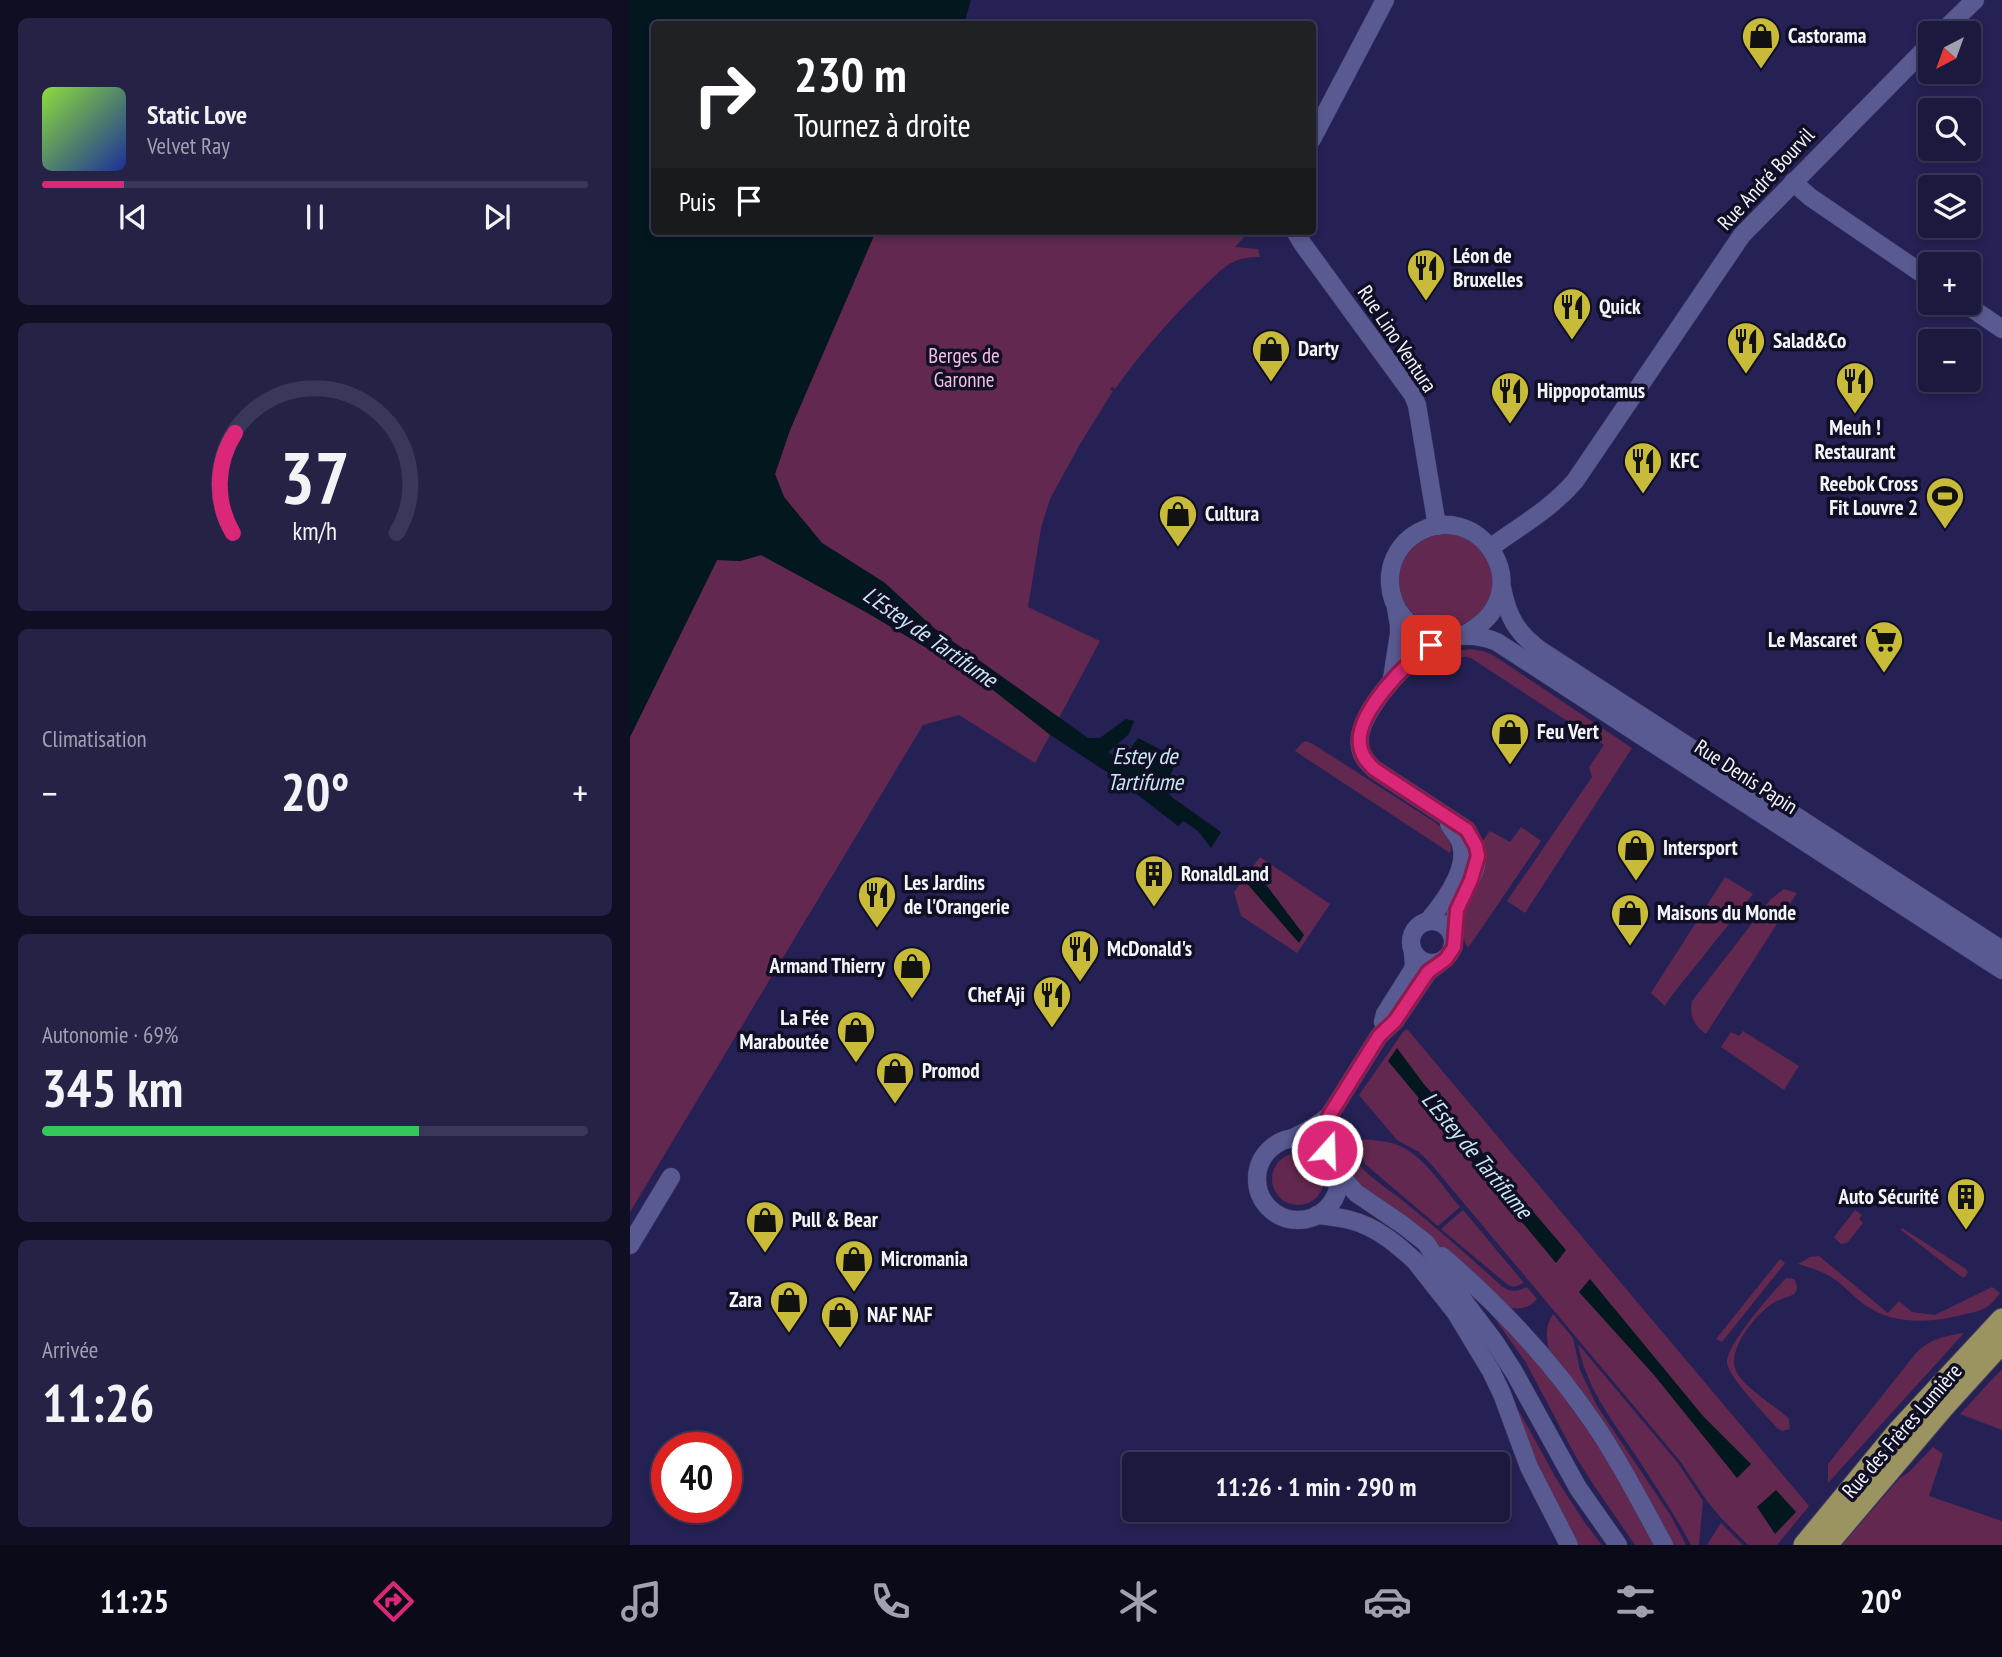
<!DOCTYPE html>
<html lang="fr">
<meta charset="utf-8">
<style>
:root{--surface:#1c193f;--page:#252246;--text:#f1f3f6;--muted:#a0a0b0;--line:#3a3859;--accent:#db2777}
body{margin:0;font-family:"PT Sans Narrow",sans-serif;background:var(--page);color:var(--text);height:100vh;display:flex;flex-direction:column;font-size:26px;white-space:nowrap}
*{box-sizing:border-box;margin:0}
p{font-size:23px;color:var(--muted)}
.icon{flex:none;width:38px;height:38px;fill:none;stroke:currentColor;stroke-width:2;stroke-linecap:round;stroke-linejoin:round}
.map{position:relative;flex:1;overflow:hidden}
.panel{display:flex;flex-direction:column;gap:18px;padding:18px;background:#0f0e23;width:630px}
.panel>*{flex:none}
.banner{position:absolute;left:21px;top:21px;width:665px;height:214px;border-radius:7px;box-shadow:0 4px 10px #0003,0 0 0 2px var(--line);background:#202124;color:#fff;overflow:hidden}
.needle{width:46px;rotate:221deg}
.buttons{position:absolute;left:1288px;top:21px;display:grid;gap:14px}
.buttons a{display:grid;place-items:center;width:63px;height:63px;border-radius:7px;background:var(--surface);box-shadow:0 4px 10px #0003,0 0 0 2px var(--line);font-size:35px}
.speed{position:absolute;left:21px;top:1432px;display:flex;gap:14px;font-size:35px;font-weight:700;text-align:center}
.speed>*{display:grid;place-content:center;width:91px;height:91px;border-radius:50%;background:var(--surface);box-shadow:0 4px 10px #0003,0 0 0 2px var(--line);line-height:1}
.speed .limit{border:10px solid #d22;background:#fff;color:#111}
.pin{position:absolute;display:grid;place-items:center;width:60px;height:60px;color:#fff;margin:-30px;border-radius:14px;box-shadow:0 4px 10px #0006}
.me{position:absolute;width:77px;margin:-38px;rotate:20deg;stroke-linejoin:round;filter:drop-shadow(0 0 5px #0008)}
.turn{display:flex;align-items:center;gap:24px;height:147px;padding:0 28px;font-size:32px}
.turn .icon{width:91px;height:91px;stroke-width:2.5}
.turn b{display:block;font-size:49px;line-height:60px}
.then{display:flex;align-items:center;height:66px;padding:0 28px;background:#0003;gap:14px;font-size:26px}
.big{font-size:52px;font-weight:700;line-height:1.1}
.panel .card{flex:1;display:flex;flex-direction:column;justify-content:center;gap:10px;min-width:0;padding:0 24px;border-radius:10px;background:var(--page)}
.panel .dial{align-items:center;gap:0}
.dial svg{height:182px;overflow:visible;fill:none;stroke:var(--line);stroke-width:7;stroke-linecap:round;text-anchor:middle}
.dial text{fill:var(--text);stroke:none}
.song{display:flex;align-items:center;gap:21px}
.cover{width:84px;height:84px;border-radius:10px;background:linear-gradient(135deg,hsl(90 70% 55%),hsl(230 70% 35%))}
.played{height:7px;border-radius:4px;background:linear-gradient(90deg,var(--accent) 15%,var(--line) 15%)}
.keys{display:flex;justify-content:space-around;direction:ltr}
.heat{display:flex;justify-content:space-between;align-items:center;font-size:38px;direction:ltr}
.charge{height:10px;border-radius:5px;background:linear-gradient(90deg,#34c759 69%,var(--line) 0)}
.trip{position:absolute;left:492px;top:1452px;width:388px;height:70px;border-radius:7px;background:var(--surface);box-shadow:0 4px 10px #0003,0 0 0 2px var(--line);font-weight:700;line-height:70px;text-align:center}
.dock{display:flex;height:112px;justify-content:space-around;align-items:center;background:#0b0a19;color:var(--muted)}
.dock .icon{width:49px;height:49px}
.dock .selected{color:var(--accent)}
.dock b{font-size:32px;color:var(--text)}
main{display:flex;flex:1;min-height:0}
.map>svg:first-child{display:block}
</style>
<main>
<section class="panel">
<div class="card">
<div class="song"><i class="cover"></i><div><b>Static Love</b><p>Velvet Ray</p></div></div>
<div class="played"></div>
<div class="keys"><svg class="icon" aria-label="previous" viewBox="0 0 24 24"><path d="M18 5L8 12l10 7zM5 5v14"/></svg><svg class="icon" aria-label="pause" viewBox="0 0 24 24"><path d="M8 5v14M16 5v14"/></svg><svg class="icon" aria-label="next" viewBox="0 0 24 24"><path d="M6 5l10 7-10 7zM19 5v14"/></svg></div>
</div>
<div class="card dial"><svg viewBox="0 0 100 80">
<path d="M14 69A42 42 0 1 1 86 69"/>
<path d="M14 69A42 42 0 0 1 15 25" stroke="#db2777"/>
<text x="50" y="56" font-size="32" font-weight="700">37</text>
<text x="50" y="72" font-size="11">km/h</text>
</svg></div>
<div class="card"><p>Climatisation</p>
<div class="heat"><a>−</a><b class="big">20°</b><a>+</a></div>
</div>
<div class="card"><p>Autonomie · 69%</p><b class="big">345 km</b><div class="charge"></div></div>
<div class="card"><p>Arrivée</p><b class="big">11:26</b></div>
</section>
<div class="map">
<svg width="1372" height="1545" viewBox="0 0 1372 1545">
<rect width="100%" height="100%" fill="#252154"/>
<g fill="#63284f">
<path d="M246,231H620L605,247L628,249L630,257C621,257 611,258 603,262C591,268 580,281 570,290C538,321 511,353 485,389L482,387L480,389L483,391L450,444L420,499L411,528L398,607L470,641L405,763L329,715L293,725L0,1212V737L87,560L110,561L131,555L234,611L255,583L192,543L154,497L145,474L160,430Z"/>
<circle cx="816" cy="580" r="47"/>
<path d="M841,649L853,651L863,655L1002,748L895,913L877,901L962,777L959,767L974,745L841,658C827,654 820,661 812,672L801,666C811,652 825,651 841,649Z"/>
<path d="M676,741L683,744L806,823C814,830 824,842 820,853L665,751L672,743Z"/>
<path d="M891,827L911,841L838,948L835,943L832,921L852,842L860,831L880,842Z"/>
<path d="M630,857L700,904L667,953L611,916L604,892Z"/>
<path d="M1095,877L1123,894L1039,999L1035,1006L1021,993Z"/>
<path d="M1154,889L1167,893L1076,1034C1064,1025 1059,1016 1062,1001L1141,899Z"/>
<path d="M777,1029L1179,1506L1147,1545H1118L1091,1518L1077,1501L1050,1461L801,1164L789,1152L767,1140L729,1095L773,1032Z"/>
<path d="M1113,1031L1169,1066L1154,1090L1091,1047L1101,1032L1109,1036Z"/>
<path d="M709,1128C732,1136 719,1155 735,1171C748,1184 765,1193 778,1205C811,1231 841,1259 873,1287C882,1293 887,1291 897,1287L907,1299C898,1309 890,1310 877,1307L806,1243L736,1191L724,1177L716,1160Z"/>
<path d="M735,1139C746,1141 758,1141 768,1145C794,1156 812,1186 830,1207L808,1226L735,1164L730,1148L731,1141Z"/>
<circle cx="668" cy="1179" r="26"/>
<path d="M833,1210L894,1283L884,1287L878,1285L811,1229Z"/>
<path d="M1225,1210L1232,1215L1229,1219L1233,1223L1217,1243L1211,1244L1204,1237Z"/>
<path d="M1272,1228L1336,1269L1338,1272L1336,1276L1333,1278L1271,1230Z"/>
<path d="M1189,1256L1258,1313L1269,1301L1282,1312L1305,1315L1362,1287L1370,1293C1366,1298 1361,1305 1355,1308C1350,1311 1341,1313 1335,1314C1306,1322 1273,1325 1245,1311C1230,1304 1220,1291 1207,1281C1195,1272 1182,1268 1168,1264L1180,1257Z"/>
<path d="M1150,1259L1155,1263L1092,1342L1086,1339Z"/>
<path d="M1156,1278L1164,1279C1167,1284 1169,1289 1164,1294C1158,1298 1149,1299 1143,1303C1126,1314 1096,1350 1106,1371C1116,1390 1144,1404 1159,1419L1160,1429L1152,1431L1147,1428C1136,1415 1099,1378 1097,1363C1095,1346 1143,1292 1156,1278Z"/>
<path d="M861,1310L944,1404L1028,1545H1005L965,1487L946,1457L895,1361L860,1312Z"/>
<path d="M923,1314L943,1338L950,1370L967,1406L1041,1516L1056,1545H1042L921,1357C916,1341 914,1328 923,1314Z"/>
<path d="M1334,1333L1198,1483V1464L1286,1353C1300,1339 1314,1336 1334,1333Z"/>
<path d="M948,1344L1048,1463L1073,1501L1069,1545H1061C1044,1513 1024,1484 1004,1453C980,1417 956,1387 948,1344Z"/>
<path d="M1372,1369V1430L1330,1414Z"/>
<path d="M878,1391L927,1480L955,1523L972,1545H949L923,1505Z"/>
<path d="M1303,1447L1313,1454L1299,1496L1372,1521V1545H1212L1269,1479L1279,1472Z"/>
<path d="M1091,1523L1113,1545H1077Z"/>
</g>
<g fill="#03171e">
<path d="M0,0H341L334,24H24V231H246L160,430L145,474L154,497L192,543L255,583L304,628L458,738H470L496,719L504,721L499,734L478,752L492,761L508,738L547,758L537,785L539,794L543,798L591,832L581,848L568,831L553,821L548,826L486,778L419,734L349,679L234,611L131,555L110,561L87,560L0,737Z"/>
<path d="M622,866L674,935L669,943L613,879Z"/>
<path d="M767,1048L793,1083L936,1250L926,1263L758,1061Z"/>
<path d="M960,1279L1073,1416L1121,1464L1107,1478L1024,1375L949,1292Z"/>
<path d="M1146,1490L1166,1512L1145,1534L1127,1507Z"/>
</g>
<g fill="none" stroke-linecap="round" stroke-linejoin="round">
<g stroke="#423a63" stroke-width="19">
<g id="minor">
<path d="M1311,33L1345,0"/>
<path d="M682,139L755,0"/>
<path d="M1163,182L1180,197L1300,279"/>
<path d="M665,231L672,243L783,395L787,405L807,526"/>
<path d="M1334,303L1372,329"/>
<path d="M860,548C890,526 921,509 945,481L1112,235L1300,44"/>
<path d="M872,588C878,617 886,632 910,650L1372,950"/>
<path d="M831,636C918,596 847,489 781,537C767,548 759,565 760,583C761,608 779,631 804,636C814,638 822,636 831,636C844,635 855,637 867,642L1372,970"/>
<path d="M818,638C810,641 801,644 794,650C772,666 725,717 730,746C731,756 737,762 744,769L837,830C858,868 840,873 828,907C824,918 824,929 824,940"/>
<path d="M762,679L769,634V625L766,608"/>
<circle cx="802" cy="942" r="21"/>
<path d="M798,921C814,902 839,870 831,844C829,836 823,831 819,824"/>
<path d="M753,1022L755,1014L782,971L784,965L783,952"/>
<path d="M663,1138L682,1128L699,1116L749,1036L765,1021L798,972L810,963"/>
<circle cx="668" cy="1179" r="41"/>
<path d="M708,1172L726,1193L773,1225L796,1243L836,1304L864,1341L884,1372L948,1488L988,1545"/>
<path d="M687,1215C698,1216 709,1217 720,1220C749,1227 772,1249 793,1268"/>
<path d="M0,1245L41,1177"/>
<path d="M812,1256C870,1306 922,1361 965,1425C991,1463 1012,1505 1034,1545"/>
<path d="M785,1261L826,1313L861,1371L872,1394L899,1467L939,1545"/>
</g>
</g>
<g stroke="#423a63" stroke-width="23">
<g id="major">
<path d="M1174,1545L1268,1431L1372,1319"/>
<path d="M1197,1545L1313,1408L1372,1343"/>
</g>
</g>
<use href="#minor" stroke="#5a5a93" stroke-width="18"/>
<use href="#major" stroke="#9b9461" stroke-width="21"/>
</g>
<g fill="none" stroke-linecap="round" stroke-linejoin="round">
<g stroke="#8e194d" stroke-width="18">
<path id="route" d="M697,1150L704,1160L699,1116L749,1036L765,1021L798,972L816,959L824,947L827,910L841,880L848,856L846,846L837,830L744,769C737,762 731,755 730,745C725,714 777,661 801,645"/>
</g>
<use href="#route" stroke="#db2777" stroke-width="12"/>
</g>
<defs>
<g id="shop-pin" transform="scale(2.0125)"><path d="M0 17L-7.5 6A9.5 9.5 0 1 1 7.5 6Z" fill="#c9bb3a" stroke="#100f26"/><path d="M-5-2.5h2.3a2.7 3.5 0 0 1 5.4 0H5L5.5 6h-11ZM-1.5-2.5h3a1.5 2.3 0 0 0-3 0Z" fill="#111"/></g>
<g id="restaurant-pin" transform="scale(2.0125)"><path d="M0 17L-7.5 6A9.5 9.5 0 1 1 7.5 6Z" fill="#c9bb3a" stroke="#100f26"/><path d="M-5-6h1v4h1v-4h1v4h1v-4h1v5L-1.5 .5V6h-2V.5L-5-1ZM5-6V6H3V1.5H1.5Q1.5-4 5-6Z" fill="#111"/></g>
<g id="stadium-pin" transform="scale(2.0125)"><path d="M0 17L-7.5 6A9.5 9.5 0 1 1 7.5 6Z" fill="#c9bb3a" stroke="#100f26"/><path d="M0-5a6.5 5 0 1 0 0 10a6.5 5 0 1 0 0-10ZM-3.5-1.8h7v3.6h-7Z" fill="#111"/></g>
<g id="supermarket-pin" transform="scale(2.0125)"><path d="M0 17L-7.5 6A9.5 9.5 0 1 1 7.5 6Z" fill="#c9bb3a" stroke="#100f26"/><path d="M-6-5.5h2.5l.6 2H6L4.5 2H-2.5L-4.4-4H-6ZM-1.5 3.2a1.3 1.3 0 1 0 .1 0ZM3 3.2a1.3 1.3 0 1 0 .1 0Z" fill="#111"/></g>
<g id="building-pin" transform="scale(2.0125)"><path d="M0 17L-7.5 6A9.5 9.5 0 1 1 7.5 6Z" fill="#c9bb3a" stroke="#100f26"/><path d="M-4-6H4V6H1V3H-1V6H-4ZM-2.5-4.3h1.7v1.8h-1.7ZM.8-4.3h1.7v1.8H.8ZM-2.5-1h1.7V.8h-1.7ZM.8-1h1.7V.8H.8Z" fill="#111"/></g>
</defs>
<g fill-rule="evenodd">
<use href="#shop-pin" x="1131" y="36"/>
<use href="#restaurant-pin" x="796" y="268"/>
<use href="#restaurant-pin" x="942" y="307"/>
<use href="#restaurant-pin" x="1116" y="341"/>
<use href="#shop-pin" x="641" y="349"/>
<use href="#restaurant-pin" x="1225" y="381"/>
<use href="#restaurant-pin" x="880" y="391"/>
<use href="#restaurant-pin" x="1013" y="461"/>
<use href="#stadium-pin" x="1315" y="496"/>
<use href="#shop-pin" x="548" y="514"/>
<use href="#supermarket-pin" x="1254" y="640"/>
<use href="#shop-pin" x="880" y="732"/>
<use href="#shop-pin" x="1006" y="848"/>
<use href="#building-pin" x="524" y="874"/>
<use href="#restaurant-pin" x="247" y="895"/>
<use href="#shop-pin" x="1000" y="913"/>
<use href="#restaurant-pin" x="450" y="949"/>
<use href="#shop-pin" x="282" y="966"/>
<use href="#restaurant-pin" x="422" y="995"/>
<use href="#shop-pin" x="226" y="1030"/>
<use href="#shop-pin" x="265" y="1071"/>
<use href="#building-pin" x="1336" y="1197"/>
<use href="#shop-pin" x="135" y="1220"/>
<use href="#shop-pin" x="224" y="1259"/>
<use href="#shop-pin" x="159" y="1300"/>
<use href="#shop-pin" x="210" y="1315"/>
</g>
<g text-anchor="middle" stroke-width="7" stroke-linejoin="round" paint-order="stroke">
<g font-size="21" font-weight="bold" fill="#f3f3fa" stroke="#100f26" text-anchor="start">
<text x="1158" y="43">Castorama</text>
<text x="823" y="263">Léon de<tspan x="823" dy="24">Bruxelles</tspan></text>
<text x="969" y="314">Quick</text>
<text x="1143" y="348">Salad&amp;Co</text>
<text x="668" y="356">Darty</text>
<text x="907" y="398">Hippopotamus</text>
<text x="1225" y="435" text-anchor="middle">Meuh !<tspan x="1225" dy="24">Restaurant</tspan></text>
<text x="1040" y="468">KFC</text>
<text x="1288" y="491" text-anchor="end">Reebok Cross<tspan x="1288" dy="24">Fit Louvre 2</tspan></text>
<text x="575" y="521">Cultura</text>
<text x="1227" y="647" text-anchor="end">Le Mascaret</text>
<text x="907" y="739">Feu Vert</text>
<text x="1033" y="855">Intersport</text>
<text x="551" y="881">RonaldLand</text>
<text x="274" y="890">Les Jardins<tspan x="274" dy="24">de l'Orangerie</tspan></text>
<text x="1027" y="920">Maisons du Monde</text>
<text x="477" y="956">McDonald's</text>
<text x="255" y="973" text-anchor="end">Armand Thierry</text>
<text x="395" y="1002" text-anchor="end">Chef Aji</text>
<text x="199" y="1025" text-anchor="end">La Fée<tspan x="199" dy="24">Maraboutée</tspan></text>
<text x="292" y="1078">Promod</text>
<text x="1309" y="1204" text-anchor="end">Auto Sécurité</text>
<text x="162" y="1227">Pull &amp; Bear</text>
<text x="251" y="1266">Micromania</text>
<text x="132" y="1307" text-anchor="end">Zara</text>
<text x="237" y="1322">NAF NAF</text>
</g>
<g font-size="21" fill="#f3f3fa" stroke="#100f26">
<text transform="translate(1136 179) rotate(-47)" y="7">Rue André Bourvil</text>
<text transform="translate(767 339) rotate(56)" y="7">Rue Lino Ventura</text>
<text transform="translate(1116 777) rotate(33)" y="7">Rue Denis Papin</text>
<text transform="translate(1272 1431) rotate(-49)" y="7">Rue des Frères Lumière</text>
</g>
<g font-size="21" fill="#f5bfde" stroke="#100f26">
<text x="334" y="363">Berges de<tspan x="334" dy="24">Garonne</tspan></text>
</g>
<g font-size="23" font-style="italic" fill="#c8e7f3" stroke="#100f26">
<text transform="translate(300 637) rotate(35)" y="8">L'Estey de Tartifume</text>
<text x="515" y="764">Estey de<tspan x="515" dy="26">Tartifume</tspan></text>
<text transform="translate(847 1155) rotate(50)" y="8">L'Estey de Tartifume</text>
</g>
</g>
</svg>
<div class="buttons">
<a><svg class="needle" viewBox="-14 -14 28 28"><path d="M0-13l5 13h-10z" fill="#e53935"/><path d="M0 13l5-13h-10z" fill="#a0a0b0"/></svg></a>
<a><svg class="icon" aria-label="search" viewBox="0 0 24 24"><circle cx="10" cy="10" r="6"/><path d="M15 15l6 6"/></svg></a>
<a><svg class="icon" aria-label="layers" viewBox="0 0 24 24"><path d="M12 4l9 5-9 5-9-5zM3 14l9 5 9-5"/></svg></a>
<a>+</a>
<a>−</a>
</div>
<div class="speed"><div class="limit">40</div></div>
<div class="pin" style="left:801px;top:645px;background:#d93025"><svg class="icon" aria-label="arrive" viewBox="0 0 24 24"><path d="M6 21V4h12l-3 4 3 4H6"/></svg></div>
<svg class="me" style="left:697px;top:1150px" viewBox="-20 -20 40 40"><circle r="17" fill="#db2777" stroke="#fff" stroke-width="3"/><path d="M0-11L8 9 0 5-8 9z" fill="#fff"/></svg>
<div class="trip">11:26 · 1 min · 290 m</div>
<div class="banner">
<div class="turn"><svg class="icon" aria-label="right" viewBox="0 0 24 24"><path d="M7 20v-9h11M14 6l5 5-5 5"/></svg><div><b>230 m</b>Tournez à droite</div></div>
<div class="then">Puis<svg class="icon" aria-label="arrive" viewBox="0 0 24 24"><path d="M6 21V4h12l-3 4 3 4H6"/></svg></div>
</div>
</div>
</main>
<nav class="dock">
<b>11:25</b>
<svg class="icon selected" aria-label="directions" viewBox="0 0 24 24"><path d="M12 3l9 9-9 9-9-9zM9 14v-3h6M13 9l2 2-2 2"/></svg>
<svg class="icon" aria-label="music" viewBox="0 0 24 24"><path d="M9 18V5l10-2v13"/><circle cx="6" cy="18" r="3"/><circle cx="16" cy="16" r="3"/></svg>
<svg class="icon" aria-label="phone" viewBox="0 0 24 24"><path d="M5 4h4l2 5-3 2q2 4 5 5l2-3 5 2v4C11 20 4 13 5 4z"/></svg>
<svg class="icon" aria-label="climate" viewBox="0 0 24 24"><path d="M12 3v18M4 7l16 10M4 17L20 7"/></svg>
<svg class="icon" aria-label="car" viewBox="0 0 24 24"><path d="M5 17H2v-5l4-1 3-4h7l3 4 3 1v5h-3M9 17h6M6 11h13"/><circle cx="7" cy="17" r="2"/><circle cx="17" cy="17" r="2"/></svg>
<svg class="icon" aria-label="filters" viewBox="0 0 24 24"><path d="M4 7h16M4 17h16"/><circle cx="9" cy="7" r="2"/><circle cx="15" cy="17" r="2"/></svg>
<b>20°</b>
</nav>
